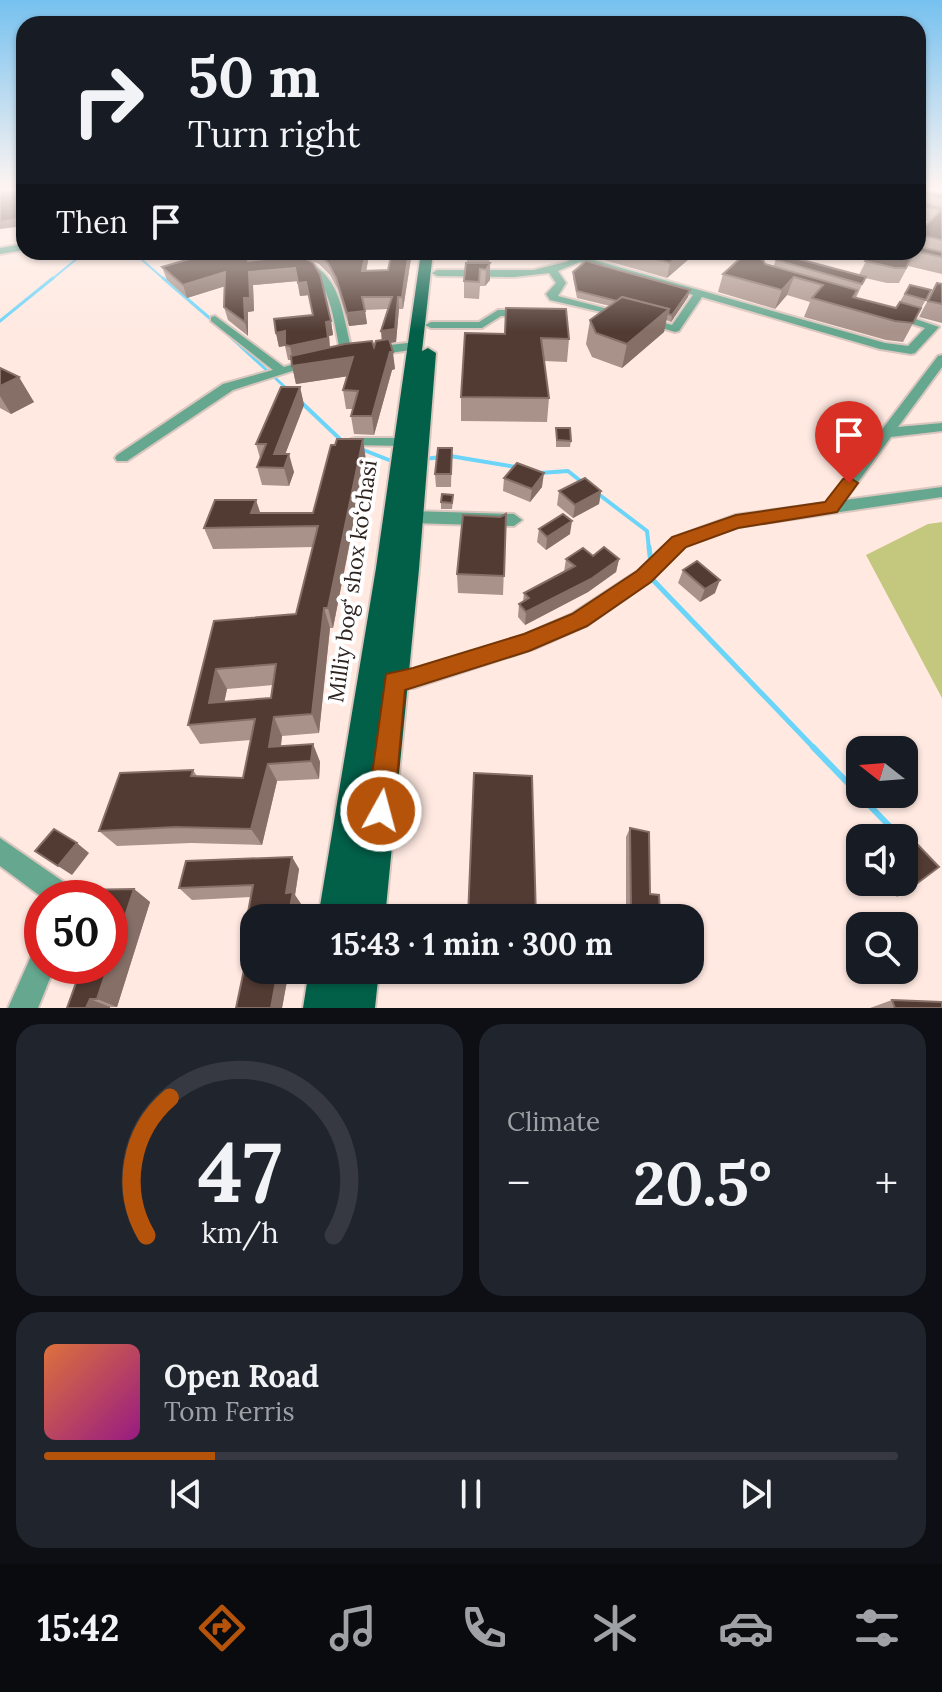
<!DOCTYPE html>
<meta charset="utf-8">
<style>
:root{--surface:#171b24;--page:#20242c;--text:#f1f3f6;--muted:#9ea1a6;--line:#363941;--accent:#b45309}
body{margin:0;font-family:Lora,serif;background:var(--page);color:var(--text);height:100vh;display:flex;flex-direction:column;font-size:30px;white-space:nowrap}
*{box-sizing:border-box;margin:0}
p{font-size:26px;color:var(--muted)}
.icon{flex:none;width:44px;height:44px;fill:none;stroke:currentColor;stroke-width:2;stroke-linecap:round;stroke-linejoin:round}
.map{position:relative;height:1008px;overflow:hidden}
.panel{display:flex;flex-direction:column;gap:16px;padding:16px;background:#0d0f14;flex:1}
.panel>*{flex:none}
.banner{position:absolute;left:16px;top:16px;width:910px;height:244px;border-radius:24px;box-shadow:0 2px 6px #0004;background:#171b24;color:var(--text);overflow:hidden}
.needle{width:52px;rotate:287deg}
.tools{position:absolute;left:846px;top:736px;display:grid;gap:16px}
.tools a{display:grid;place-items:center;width:72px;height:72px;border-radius:16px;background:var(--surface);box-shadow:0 2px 6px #0004;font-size:40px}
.speed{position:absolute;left:24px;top:880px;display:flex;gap:16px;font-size:40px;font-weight:700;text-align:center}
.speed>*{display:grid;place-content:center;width:104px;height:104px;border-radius:50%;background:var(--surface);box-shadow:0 2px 6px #0004;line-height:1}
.speed .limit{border:12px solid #d22;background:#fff;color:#111}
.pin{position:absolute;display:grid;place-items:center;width:68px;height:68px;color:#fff;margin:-82px -34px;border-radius:50% 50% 50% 0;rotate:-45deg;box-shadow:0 0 8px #0007}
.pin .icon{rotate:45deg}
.me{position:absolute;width:88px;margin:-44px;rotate:7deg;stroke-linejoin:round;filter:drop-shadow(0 0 6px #0008)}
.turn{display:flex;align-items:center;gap:28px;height:168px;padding:0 40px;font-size:36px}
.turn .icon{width:104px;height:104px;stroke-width:2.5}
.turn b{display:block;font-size:56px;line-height:68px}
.then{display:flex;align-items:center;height:76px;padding:0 40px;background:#0003;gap:16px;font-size:30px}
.big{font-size:60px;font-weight:800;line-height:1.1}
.panel .card{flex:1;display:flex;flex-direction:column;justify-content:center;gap:12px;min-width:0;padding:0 28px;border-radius:24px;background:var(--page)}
.panel .dial{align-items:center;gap:0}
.dial svg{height:208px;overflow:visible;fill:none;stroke:var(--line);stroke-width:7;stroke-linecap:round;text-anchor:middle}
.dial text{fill:var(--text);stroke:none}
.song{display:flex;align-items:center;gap:24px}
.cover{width:96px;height:96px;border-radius:12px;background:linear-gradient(135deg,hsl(20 70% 55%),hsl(310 70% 35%))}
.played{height:8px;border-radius:4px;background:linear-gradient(90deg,var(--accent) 20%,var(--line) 20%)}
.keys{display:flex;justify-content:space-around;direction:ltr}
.heat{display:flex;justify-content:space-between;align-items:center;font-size:44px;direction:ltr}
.panel .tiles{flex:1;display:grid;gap:16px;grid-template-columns:1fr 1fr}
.card:last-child{grid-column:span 2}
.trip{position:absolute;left:240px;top:904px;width:464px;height:80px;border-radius:24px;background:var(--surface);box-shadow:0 2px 6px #0004;font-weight:800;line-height:80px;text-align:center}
.tab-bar{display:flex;height:128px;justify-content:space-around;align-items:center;background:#090b0e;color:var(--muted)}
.tab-bar .icon{width:56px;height:56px}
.tab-bar .selected{color:var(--accent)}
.tab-bar b{font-size:36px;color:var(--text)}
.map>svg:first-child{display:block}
</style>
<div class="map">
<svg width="942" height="1008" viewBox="0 0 942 1008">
<rect width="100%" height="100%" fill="#ffe9e1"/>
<path fill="#c4c87f" d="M942,522V698L866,555L928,524Z"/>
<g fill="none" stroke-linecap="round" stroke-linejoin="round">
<g stroke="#6bd5f9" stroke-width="2">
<path d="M133,252L165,280"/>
<path d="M51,280L85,252"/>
</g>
<g stroke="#6bd5f9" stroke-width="3">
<path d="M163,278L213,321"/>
<path d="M0,321L53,278"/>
<path d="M223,330L287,389"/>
</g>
<g stroke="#6bd5f9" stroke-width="4">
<path d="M302,403L342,441"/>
<path d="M361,449L394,462"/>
<path d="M450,456L516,467"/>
<path d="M423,459L442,457"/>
<path d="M540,473L568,471L583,483"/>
<path d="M597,493L647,531L649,549"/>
</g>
<g stroke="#6bd5f9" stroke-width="5">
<path d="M649,547L651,563"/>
<path d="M653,575V580L815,749"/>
</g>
<g stroke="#6bd5f9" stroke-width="6">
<path d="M813,747L901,838"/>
<path d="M904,841L912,849"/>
</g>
<g stroke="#d9c6be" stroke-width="4">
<g id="minor">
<path d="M24,244V250L0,254V248Z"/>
<path d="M586,252L591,255L587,258L885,343L908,346L925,328L890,317V313H898L939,327L915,353L911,354L880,349L702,297L679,331L675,332L639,321L645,318L672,325L693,295L580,262L558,271L566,283L558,296L627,314V318L550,300L546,294L556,283L549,273L514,277L437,276L432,273L437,270H533L566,262Z"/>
<path d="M288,253C343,270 340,306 353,355L351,358H343L341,355C333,320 331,266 286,259C269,256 248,260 230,261L225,258L230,255Z"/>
<path d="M498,310H526L531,313L526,316H501L482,328H431L425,325L431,322H479Z"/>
<path d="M215,316L284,367L311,359L317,363L233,390L127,461H117L115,458L117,455L223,384L273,370L211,321V317Z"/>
<path d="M416,342L420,343V349L373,355L367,351L373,347Z"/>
<path d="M942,355V367L898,427L942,423V431L891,437L845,500L942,487V497L738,527L685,546L650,581L586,626L536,648L413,688L388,690L381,688L378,681L381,674L413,670L524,635L572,614L638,571L673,538L736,515L826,503L938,356Z"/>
<path d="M356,438H404L411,442L404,446L351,445L349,442L351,439Z"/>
<path d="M412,511L514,514L522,520L514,526L412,523L404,517Z"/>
<path d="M0,838L74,889L78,898H43L0,866Z"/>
<path d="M42,950V966H55L38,1008H8L32,954Z"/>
</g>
</g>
<g stroke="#d9c6be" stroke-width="4">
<g id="major">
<path d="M421,252H433L422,351L428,348L436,353L419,569L385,918H318L376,568Z"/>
<path d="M309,970H379L375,1008H303Z"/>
</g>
</g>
<use href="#minor" fill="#66a78f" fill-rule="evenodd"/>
<use href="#major" fill="#026049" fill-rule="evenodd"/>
</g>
<g fill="#a8928a" fill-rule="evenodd">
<path d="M918,190L942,194V274L908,266L899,283H887L865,278L856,298L896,308L910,285L931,290L903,342L886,340L804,317L810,302L787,295L775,309L718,292L723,274L765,264L773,267L776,260L859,275L868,257L846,252H918V230H921L929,222L918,220Z"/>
<path d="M186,252H251L253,260L281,257L291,252H366L368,261L366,271L388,270L392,252H412L403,309H399L396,342L390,343L395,369L392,370L374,435L354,434L351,416L353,409H346L343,390L348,376L296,384L291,360H288L285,346L279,347L276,333L313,315L309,295L300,296L297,281L253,285L254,311L248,312V336L228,320L224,307L225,286L187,298L167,280L162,267L189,260ZM306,259L319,264L330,275L338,290L349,326L367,324L365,310L388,309L382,340L374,347L330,348L329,336L333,335L331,321Z"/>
<path d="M467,252H489L490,280L485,286H480L479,299L464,298V281L467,263Z"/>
<path d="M590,252H692L690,258L667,278L593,257Z"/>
<path d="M573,272L688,297L671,322L666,320L664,332L622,368L592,357L586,344L590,320L610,306L577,298L573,278Z"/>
<path d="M937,283L942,284V323L919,317Z"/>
<path d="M465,333L569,339L567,362L544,361L549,398L547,422L461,421V397Z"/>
<path d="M0,368L34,402L11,414L0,408Z"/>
<path d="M300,387L304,405L285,454L294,472L289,486L262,485L257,467L260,458L256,444Z"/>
<path d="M556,428L571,441L570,447H556Z"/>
<path d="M452,448L451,487H436L435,474Z"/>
<path d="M366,460L333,628H330L319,733L282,736L281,746L313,744L320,762L319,779L277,781L262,845L191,843L117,846L99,831L193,770L197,776L243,778L251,740L200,744L188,725L214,621L296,614L313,547L213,549L204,528L260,513H313ZM273,685L271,698L224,702L227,689Z"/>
<path d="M504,478L542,487L530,502L503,491Z"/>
<path d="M559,491H601L599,504L573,518L557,505Z"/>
<path d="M453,501L452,509H441V502Z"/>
<path d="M506,514L503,595L458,593L457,574L500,517Z"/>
<path d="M539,529L570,534L546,550L537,542Z"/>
<path d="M593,556L619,559L616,572L588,592L525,625L518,617L519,604L523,601L524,593L564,572L566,559Z"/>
<path d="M683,570L715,593L700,602L678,583Z"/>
<path d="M630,828L650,894L660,914L657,918H639L626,916V837Z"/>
<path d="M918,845L911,888L897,897L884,882H904V855Z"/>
<path d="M292,857L299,869L295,895L301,904L298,918H254V970H289L282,1008H236L253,925L247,918L251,897L192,900L179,888Z"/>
<path d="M134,889L150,902L117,1007L67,1008Z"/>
<path d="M634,970H666L660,976Z"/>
<path d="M892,1000L942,1008H870Z"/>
</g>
<g fill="#856f67">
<path d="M24,218V226L0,229V222Z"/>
<path d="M251,252L254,264L295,268L298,281L253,285L254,311L248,312V336L245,322L244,298Z"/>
<path d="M366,252L368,261L364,283L362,271Z"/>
<path d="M409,252H412L403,309L402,297Z"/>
<path d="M683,252H692L690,258L667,278L670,263Z"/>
<path d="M490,263V280L485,286L486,270Z"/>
<path d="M225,272L229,285L187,298L183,285Z"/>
<path d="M794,277L787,295L775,309L782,290Z"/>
<path d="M306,282L309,295L300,296L298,283Z"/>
<path d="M690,290L688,297L671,322L672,315Z"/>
<path d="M398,297L399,309L396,342L382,344L381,331Z"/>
<path d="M669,309L664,332L622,368L627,344Z"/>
<path d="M365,311L367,324L349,326L347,313Z"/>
<path d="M331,321L333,335L329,336L330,352L293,361L290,346L326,322Z"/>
<path d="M285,331L289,345L279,347L276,333Z"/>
<path d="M390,352H393L395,369L392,370L374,435L372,416Z"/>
<path d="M353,357L356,375L296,384L292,366Z"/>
<path d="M19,377L34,402L11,414L0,396V386Z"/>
<path d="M300,387L304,405L280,468L274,454Z"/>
<path d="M363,439L366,460L333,628L328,608Z"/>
<path d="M289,454L294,472L289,486L284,468Z"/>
<path d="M544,473L542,487L530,502L532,489Z"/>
<path d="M601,491L599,504L573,518L575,505Z"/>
<path d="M256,500L263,521L251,513Z"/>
<path d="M572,521L570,534L546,550L547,537Z"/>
<path d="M619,559L616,572L588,592L525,625L526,612Z"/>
<path d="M720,580L715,593L700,602L705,589Z"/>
<path d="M324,608L330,628L319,733L312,714Z"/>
<path d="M216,669L227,689L220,723L209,703Z"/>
<path d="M274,717L282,736L278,765L269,747Z"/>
<path d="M313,744L320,762L319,779L311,761Z"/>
<path d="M268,764L277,781L262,845L251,829Z"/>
<path d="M77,843L89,853L72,875L58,866Z"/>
<path d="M292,857L299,869L295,895L301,904L298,918H288L286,893Z"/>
<path d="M134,889L150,902L117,1007L97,999L108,966H110V961Z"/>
<path d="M278,970H289L282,1008H271Z"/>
<path d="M90,999L110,1007V1008H86Z"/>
</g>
<g fill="#513b33" stroke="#856f67" stroke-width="2" fill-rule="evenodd">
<path d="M0,190H15L14,191L24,190V218L0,222Z"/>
<path d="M918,190L942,194V199L925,195L921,202L942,208V240L918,235V230H921L941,210L918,205Z"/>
<path d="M918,246L942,252V257L918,252Z"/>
<path d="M187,252H250L248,261L281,257L283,252L301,256L313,263L320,274L331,321L326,322L328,338L290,346L285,345V331L276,333L274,319L313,315L306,282L298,283L295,268L249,272L250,298H244L245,322L224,307L225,272L183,285L162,267L193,258Z"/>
<path d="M316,252H366L362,271L388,270L392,252H409L402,297H398L395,329L381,331L392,297H362L365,311L347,313L336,278L328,263Z"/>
<path d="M631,252H683L670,263Z"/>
<path d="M871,252H915L906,268H895L865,261Z"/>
<path d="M780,254L866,277L862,284L776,260Z"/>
<path d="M744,255L763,260L765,264L857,290L853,297L896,308L900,302L921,308L913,323L895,321L812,298L823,285L794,277L782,290L723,274Z"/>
<path d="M586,261L690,290L672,315L668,314L669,309L622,297L617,301L577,291L573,272Z"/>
<path d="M466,263H490L486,270L480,269L479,282L464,281Z"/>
<path d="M937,283L942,284V304L928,301Z"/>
<path d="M910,285L931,290L926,300L905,294Z"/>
<path d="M622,297L669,309L627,344L596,333L590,320Z"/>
<path d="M506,308L566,309L569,339L541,338L549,398L461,397L465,333L505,334Z"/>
<path d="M389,339L393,352H390L372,416H351L358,391L343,390L353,357L292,366L291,356L345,344L372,341L374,347L376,341Z"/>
<path d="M0,368L19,377L0,386Z"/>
<path d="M281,387H300L274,454H289L284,468L257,467L266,444H256Z"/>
<path d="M556,428H570L571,441L557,440Z"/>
<path d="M337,439H363L328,608H324L312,714L274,717L269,747L313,744L311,761L268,764L251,829L176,827L99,831L120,773L193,770L191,776L243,778L255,719L188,725L214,621L296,614L318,526L204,528L215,500H256L251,513H313L331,445H335ZM276,664L271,698L209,703L216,669Z"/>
<path d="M438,448H452L451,474H435Z"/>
<path d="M517,463L544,473L532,489L504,478Z"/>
<path d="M585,478L601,491L575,505L559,491Z"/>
<path d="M442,494L453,495L452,503L441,502Z"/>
<path d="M506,514L504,576L457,574L463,515L500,517Z"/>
<path d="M563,514L572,521L547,537L539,529Z"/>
<path d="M604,547L619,559L591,579L526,612L519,604L529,598L524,593L575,566L566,559L583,548L593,556Z"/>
<path d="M697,561L720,580L705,589L683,570Z"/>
<path d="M474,773L532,776L536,918L468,917Z"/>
<path d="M630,828L649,832L650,894L659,895L660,914L631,909Z"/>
<path d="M54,829L77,843L58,866L35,851Z"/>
<path d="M918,845L939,867L911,888L904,880V856Z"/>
<path d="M292,857L286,893L293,892L288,918H247L253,885L179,888L186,861Z"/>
<path d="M134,889L110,961V898H75L78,890Z"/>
<path d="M254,922V970H278L271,1008H236Z"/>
<path d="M82,966H108L97,999H90L86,1008H67Z"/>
<path d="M892,1000L942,1002V1008H895Z"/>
</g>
<linearGradient id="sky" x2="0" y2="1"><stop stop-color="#76c1ef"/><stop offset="0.57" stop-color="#fff5f2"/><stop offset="1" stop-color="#fff5f2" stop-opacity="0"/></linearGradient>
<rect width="942" height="331" fill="url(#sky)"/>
<path fill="#b45309" stroke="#753606" stroke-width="2" d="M849,477L858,483L837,512L738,528L686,547L651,582L587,626L529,651L405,690L394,811L390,820L381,824L371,820L367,811L386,674L413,668L524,634L572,614L637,571L672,537L736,515L825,502L843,479Z"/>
<g text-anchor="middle" stroke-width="8" stroke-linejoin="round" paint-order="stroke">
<g font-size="22" fill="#2e2420" stroke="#fff">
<text transform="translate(352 581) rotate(-82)" y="8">Milliy bog‘ shox ko‘chasi</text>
</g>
</g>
</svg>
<div class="tools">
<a><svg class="needle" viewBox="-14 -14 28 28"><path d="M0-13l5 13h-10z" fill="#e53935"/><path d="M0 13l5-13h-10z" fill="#9ea1a6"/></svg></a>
<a><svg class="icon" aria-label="sound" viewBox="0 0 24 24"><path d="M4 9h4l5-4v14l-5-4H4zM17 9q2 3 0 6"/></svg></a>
<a><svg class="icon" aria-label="search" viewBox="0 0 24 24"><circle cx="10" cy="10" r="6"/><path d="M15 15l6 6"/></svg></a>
</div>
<div class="speed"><div class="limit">50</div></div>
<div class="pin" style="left:849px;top:483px;background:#d93025"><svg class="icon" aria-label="arrive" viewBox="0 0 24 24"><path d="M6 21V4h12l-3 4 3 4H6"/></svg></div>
<svg class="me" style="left:381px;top:811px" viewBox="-20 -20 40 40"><circle r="17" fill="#b45309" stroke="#fff" stroke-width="3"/><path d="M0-11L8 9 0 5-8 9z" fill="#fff"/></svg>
<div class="trip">15:43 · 1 min · 300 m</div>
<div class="banner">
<div class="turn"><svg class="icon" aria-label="right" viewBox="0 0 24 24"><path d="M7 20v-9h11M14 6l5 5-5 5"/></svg><div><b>50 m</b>Turn right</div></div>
<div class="then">Then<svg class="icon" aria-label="arrive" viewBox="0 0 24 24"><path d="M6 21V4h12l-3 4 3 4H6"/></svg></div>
</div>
</div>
<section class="panel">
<div class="tiles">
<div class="card dial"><svg viewBox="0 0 100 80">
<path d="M14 69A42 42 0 1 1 86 69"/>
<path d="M14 69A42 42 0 0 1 23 16" stroke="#b45309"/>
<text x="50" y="56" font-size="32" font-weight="700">47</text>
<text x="50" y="72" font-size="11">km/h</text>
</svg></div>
<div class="card"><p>Climate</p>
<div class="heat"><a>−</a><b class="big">20.5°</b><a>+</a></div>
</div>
<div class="card">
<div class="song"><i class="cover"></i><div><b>Open Road</b><p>Tom Ferris</p></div></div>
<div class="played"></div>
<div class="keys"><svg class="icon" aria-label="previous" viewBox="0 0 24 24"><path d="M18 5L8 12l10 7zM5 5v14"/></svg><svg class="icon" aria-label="pause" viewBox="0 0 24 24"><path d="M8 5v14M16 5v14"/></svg><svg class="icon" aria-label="next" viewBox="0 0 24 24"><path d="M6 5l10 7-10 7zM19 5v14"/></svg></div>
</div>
</div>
</section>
<nav class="tab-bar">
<b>15:42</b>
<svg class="icon selected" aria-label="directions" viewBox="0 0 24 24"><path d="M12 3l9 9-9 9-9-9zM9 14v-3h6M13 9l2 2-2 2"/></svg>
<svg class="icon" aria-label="music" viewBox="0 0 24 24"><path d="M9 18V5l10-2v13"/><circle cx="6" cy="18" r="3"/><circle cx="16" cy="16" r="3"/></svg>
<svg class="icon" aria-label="phone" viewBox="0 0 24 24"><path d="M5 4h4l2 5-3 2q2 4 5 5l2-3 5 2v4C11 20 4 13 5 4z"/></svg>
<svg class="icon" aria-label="climate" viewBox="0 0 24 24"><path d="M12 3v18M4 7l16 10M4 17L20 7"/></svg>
<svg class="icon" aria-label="car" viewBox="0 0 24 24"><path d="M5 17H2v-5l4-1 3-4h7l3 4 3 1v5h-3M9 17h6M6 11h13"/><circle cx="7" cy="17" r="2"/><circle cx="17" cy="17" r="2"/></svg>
<svg class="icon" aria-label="filters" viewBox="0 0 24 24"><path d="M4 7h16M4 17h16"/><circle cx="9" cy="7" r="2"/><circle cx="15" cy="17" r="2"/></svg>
</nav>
